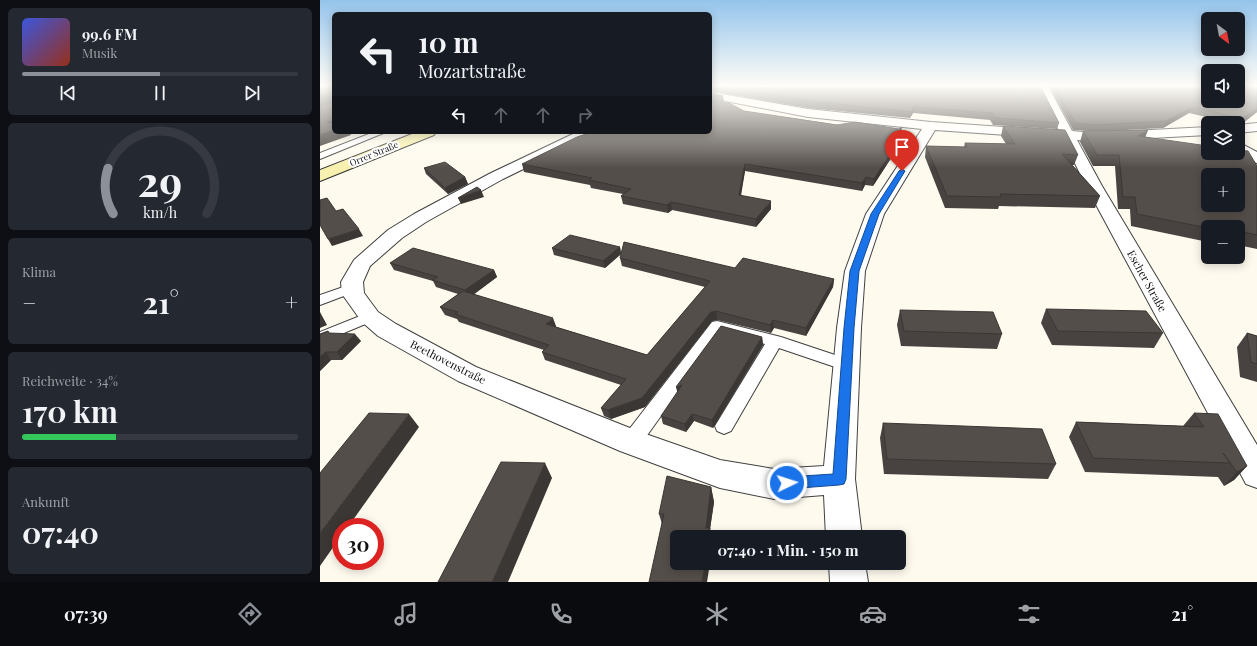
<!DOCTYPE html>
<html lang="de">
<meta charset="utf-8">
<style>
:root{--surface:#171b24;--page:#242831;--text:#f1f3f6;--muted:#9ea1a6;--line:#363941;--accent:#8c9099}
body{margin:0;font-family:"Playfair Display",serif;background:var(--page);color:var(--text);height:100vh;display:flex;flex-direction:column;font-size:15px;white-space:nowrap}
*{box-sizing:border-box;margin:0}
p{font-size:13px;color:var(--muted)}
.icon{flex:none;width:22px;height:22px;fill:none;stroke:currentColor;stroke-width:2;stroke-linecap:round;stroke-linejoin:round}
.map{position:relative;flex:1;overflow:hidden}
.sheet{display:flex;flex-direction:column;gap:8px;padding:8px;background:#0d0f14;width:320px}
.sheet>*{flex:none}
.top-card{position:absolute;left:12px;top:12px;width:380px;height:122px;border-radius:6px;box-shadow:0 2px 10px #0003;background:#171b24;color:var(--text);overflow:hidden}
.needle{width:26px;rotate:148deg}
.tools{position:absolute;left:881px;top:12px;display:grid;gap:8px}
.tools a{display:grid;place-items:center;width:44px;height:44px;border-radius:6px;background:var(--surface);box-shadow:0 2px 10px #0003;font-size:20px}
.speed{position:absolute;left:12px;top:518px;display:flex;gap:8px;font-size:20px;font-weight:700;text-align:center}
.speed>*{display:grid;place-content:center;width:52px;height:52px;border-radius:50%;background:var(--surface);box-shadow:0 2px 10px #0003;line-height:1}
.speed .limit{border:6px solid #d22;background:#fff;color:#111}
.pin{position:absolute;display:grid;place-items:center;width:34px;height:34px;color:#fff;margin:-41px -17px;border-radius:50% 50% 50% 0;rotate:-45deg;box-shadow:0 0 4px #0007}
.pin .icon{rotate:45deg}
.me{position:absolute;width:44px;margin:-22px;rotate:86deg;stroke-linejoin:round;filter:drop-shadow(0 0 3px #0008)}
.turn{display:flex;align-items:center;gap:14px;height:84px;padding:0 20px;font-size:18px}
.turn .icon{width:52px;height:52px;stroke-width:2.5}
.turn b{display:block;font-size:28px;line-height:34px}
.lanes{display:flex;align-items:center;height:38px;padding:0 20px;background:#0003;justify-content:center;gap:20px;direction:ltr}
.lanes .off{opacity:.35}
.big{font-size:30px;font-weight:700;line-height:1.1}
.sheet .tile{flex:1;display:flex;flex-direction:column;justify-content:center;gap:6px;min-width:0;padding:0 14px;border-radius:6px;background:var(--page)}
.sheet .dial{align-items:center;gap:0}
.dial svg{height:104px;overflow:visible;fill:none;stroke:var(--line);stroke-width:7;stroke-linecap:round;text-anchor:middle}
.dial text{fill:var(--text);stroke:none}
.song{display:flex;align-items:center;gap:12px}
.cover{width:48px;height:48px;border-radius:6px;background:linear-gradient(135deg,hsl(230 70% 55%),hsl(10 70% 35%))}
.played{height:4px;border-radius:2px;background:linear-gradient(90deg,var(--accent) 50%,var(--line) 50%)}
.keys{display:flex;justify-content:space-around;direction:ltr}
.heat{display:flex;justify-content:space-between;align-items:center;font-size:22px;direction:ltr}
.charge{height:6px;border-radius:3px;background:linear-gradient(90deg,#34c759 34%,var(--line) 0)}
.trip{position:absolute;left:350px;top:530px;width:236px;height:40px;border-radius:6px;background:var(--surface);box-shadow:0 2px 10px #0003;font-weight:700;line-height:40px;text-align:center}
.dock{display:flex;height:64px;justify-content:space-around;align-items:center;background:#090b0e;color:var(--muted)}
.dock .icon{width:28px;height:28px}
.dock .current{color:var(--accent)}
.dock b{font-size:18px;color:var(--text)}
main{display:flex;flex:1;min-height:0}
.map>svg:first-child{display:block}
</style>
<main>
<section class="sheet">
<div class="tile">
<div class="song"><i class="cover"></i><div><b>99.6 FM</b><p>Musik</p></div></div>
<div class="played"></div>
<div class="keys"><svg class="icon" aria-label="previous" viewBox="0 0 24 24"><path d="M18 5L8 12l10 7zM5 5v14"/></svg><svg class="icon" aria-label="pause" viewBox="0 0 24 24"><path d="M8 5v14M16 5v14"/></svg><svg class="icon" aria-label="next" viewBox="0 0 24 24"><path d="M6 5l10 7-10 7zM19 5v14"/></svg></div>
</div>
<div class="tile dial"><svg viewBox="0 0 100 80">
<path d="M14 69A42 42 0 1 1 86 69"/>
<path d="M14 69A42 42 0 0 1 10 34" stroke="#8c9099"/>
<text x="50" y="56" font-size="32" font-weight="700">29</text>
<text x="50" y="72" font-size="11">km/h</text>
</svg></div>
<div class="tile"><p>Klima</p>
<div class="heat"><a>−</a><b class="big">21°</b><a>+</a></div>
</div>
<div class="tile"><p>Reichweite · 34%</p><b class="big">170 km</b><div class="charge"></div></div>
<div class="tile"><p>Ankunft</p><b class="big">07:40</b></div>
</section>
<div class="map">
<svg width="937" height="582" viewBox="0 0 937 582">
<rect width="100%" height="100%" fill="#fefaee"/>
<g fill="none" stroke-linecap="round" stroke-linejoin="round">
<g stroke="#404040" stroke-width="2">
<g id="lane">
<path d="M54,132H66L0,159V153Z"/>
<path d="M32,284L37,285L39,288L37,291L0,305V295Z"/>
<path d="M50,312L55,314L57,317L55,320L0,343V332Z"/>
<path d="M397,321L461,337L533,361L535,365L533,369L527,371L459,348L411,431L404,434L397,431L395,426L445,344L401,332L318,448L311,450L304,448L301,442L304,436L392,322Z"/>
</g>
</g>
<g stroke="#404040" stroke-width="2">
<g id="street">
<path d="M717,86H728L752,131L774,133L888,127V135L774,141L757,140L782,186L937,445V488L926,484L766,186L743,139L615,130L564,214L545,271L541,328L535,479L542,537H506L504,495L454,499L400,488L300,451L138,381L58,336L42,322L22,294L21,282L34,260L68,230L94,214L171,173L257,132H275L273,135L183,179L106,222L82,238L50,266L43,282L44,293L58,312L76,324L156,367L320,432L400,460L454,469L504,466L517,328L525,271L546,214L602,129L488,117L390,98V92L488,109L611,122L739,131Z"/>
<path d="M937,123V131L918,133V125Z"/>
<path d="M918,142L937,152V163L932,162L918,153Z"/>
<path d="M509,563H545L548,582H510Z"/>
</g>
</g>
<g stroke="#2f2f2f" stroke-width="2">
<path id="secondary" d="M97,132H116L114,135L0,181V170Z"/>
</g>
<use href="#lane" fill="#fff" fill-rule="evenodd"/>
<use href="#street" fill="#fff" fill-rule="evenodd"/>
<use href="#secondary" fill="#f8f0ae" fill-rule="evenodd"/>
</g>
<g fill="#484340">
<path d="M390,86H720L739,123L737,129L673,125L670,120L593,113L590,118L488,108L390,91Z"/>
<path d="M729,86H937V112L923,123H912L869,113L843,128L787,131L828,130L825,137L937,166V249L918,245V227H888V242L811,226L810,209H798L795,166H773L760,142L763,131H771L753,130Z"/>
<path d="M390,93L403,96L404,102H390Z"/>
<path d="M424,111L581,134L576,142L577,149L553,186L545,185L542,191L425,171L421,196L451,209L436,227L352,210L348,213L303,204L301,196L303,194L271,188L270,185L204,172L202,164Z"/>
<path d="M683,126L758,155L754,165H752L780,196L775,208L679,206L678,209L625,208L605,157L606,146L644,147L645,143L686,144L681,136Z"/>
<path d="M104,168L145,177L148,184L128,194L106,174Z"/>
<path d="M300,247L301,254L285,268L234,255L232,248Z"/>
<path d="M300,258L415,268L514,279L513,287L486,336L454,328L451,333L397,320L392,321L325,407L291,419L284,416L281,408L301,385L225,360L222,352L224,350L139,322L137,319L125,315L120,307L138,294L116,287L113,281L74,270L70,263L174,270L177,277L154,294L236,326V327L327,355L385,287L302,266Z"/>
<path d="M726,309L843,333L834,348L732,345L721,323Z"/>
<path d="M580,310L682,334L677,349L581,346L577,325Z"/>
<path d="M8,331L9,333L41,341L22,360H11L0,371V334Z"/>
<path d="M927,333L937,336V382L920,377L917,347Z"/>
<path d="M442,337L443,345L393,428L374,421L366,432L343,424L341,416Z"/>
<path d="M874,413L927,466L914,480L904,486L898,477L765,472L749,437L756,422L863,426Z"/>
<path d="M563,423L736,464L728,479L564,474L560,438Z"/>
<path d="M391,487L394,502L390,529L342,524L339,514Z"/>
</g>
<g fill="#3b3734">
<path d="M11,94L14,102L0,106V96Z"/>
<path d="M594,106L593,113L590,118L591,112Z"/>
<path d="M872,107L869,113L843,128L846,121Z"/>
<path d="M937,109V112L923,123L918,124L917,123L920,118Z"/>
<path d="M14,120V132H30L31,135L0,146V135L7,122Z"/>
<path d="M582,127L581,134L573,148L574,141Z"/>
<path d="M828,130L824,140L818,136Z"/>
<path d="M578,142L577,149L553,186L554,179Z"/>
<path d="M425,164V171L419,203V195Z"/>
<path d="M145,177L148,184L128,194L125,188Z"/>
<path d="M546,177L545,185L542,191V183Z"/>
<path d="M161,190L164,197L141,204L138,198Z"/>
<path d="M451,201V209L436,227V219Z"/>
<path d="M351,202L352,210L348,213L347,205Z"/>
<path d="M39,229L43,236L12,246L8,239Z"/>
<path d="M300,247L301,254L285,268L283,261Z"/>
<path d="M174,270L177,277L149,298L145,290Z"/>
<path d="M514,279L513,287L486,336V328Z"/>
<path d="M396,311L397,320L392,321L325,407L291,419L288,410L391,312Z"/>
<path d="M0,312L7,325L0,328Z"/>
<path d="M233,318L236,326L230,332L226,324Z"/>
<path d="M453,320L454,328L451,333L450,325Z"/>
<path d="M35,334L41,341L22,360L17,352Z"/>
<path d="M442,337L443,345L393,428L392,420Z"/>
<path d="M6,352L11,360L0,371V357Z"/>
<path d="M362,385L358,395L356,387Z"/>
<path d="M89,414L99,427L28,527H21V536L0,566V533Z"/>
<path d="M372,414L374,421L366,432L365,424Z"/>
<path d="M225,463L232,478L188,582H172Z"/>
<path d="M927,466L914,480L904,486L917,472Z"/>
<path d="M391,487L394,502L390,529L392,537H387L386,528Z"/>
<path d="M385,563H390L387,582H382Z"/>
</g>
<g fill="#544e4a" stroke="#3b3734" fill-rule="evenodd">
<path d="M0,86H14V120L7,122L14,124V130L0,135V106L11,103V94L0,96Z"/>
<path d="M398,86H720L739,123L675,118L672,113L608,108L594,106L591,112L488,101Z"/>
<path d="M734,86H888V101H918V86H937V109L926,116L920,118L872,107L846,121L776,125L755,123Z"/>
<path d="M390,93L403,96H390Z"/>
<path d="M390,102L409,103L424,111L517,125L535,122L579,129L582,127L574,141L578,142L554,179L546,177L542,183L425,164L419,195L451,201L436,219L351,202L347,205L301,196L311,189L269,180L272,178L202,164L257,137L272,132H390Z"/>
<path d="M683,126L745,130L758,155L742,154L780,196L680,194L681,197L627,196L606,146L647,147L645,143L695,144Z"/>
<path d="M828,130L818,136L888,146V153H918V150L928,151L937,166V235L918,231V227H888V228L817,214L815,197H803L799,155H777L763,131ZM888,175H918V205H888Z"/>
<path d="M125,162L145,177L125,188L104,168Z"/>
<path d="M157,187L161,190L138,198Z"/>
<path d="M7,198L16,211L23,209L39,229L8,239L0,225V200Z"/>
<path d="M250,235L300,247L283,261L232,248Z"/>
<path d="M304,242L415,268L423,258L514,279L486,328L453,320L450,325L396,311L391,312L322,398L288,410L281,408L306,379L222,352L229,345L135,314L138,312L120,307L143,291L233,318L226,324L327,355L390,281L300,258Z"/>
<path d="M93,248L174,270L145,290L112,280L118,277L70,263Z"/>
<path d="M726,309L826,311L843,333L738,331Z"/>
<path d="M580,310L673,312L682,334L584,331Z"/>
<path d="M401,326L442,337L392,420L372,414L365,424L341,416L362,385L356,387Z"/>
<path d="M8,331L9,333L35,334L17,352H6L0,357V334Z"/>
<path d="M927,333L937,336V364L931,362Z"/>
<path d="M49,413L89,414L0,533V473Z"/>
<path d="M874,413L898,414L927,466L917,472L903,453L910,463L773,458L756,422L884,427Z"/>
<path d="M563,423L722,429L736,464L567,459Z"/>
<path d="M181,462L225,463L172,582H118Z"/>
<path d="M347,476L391,487L386,528H390L389,537H357V563H385L382,582H329L344,514H339Z"/>
</g>
<linearGradient id="sky" x2="0" y2="1"><stop stop-color="#94c4ec"/><stop offset="0.51" stop-color="#fffdf7"/><stop offset="1" stop-color="#fffdf7" stop-opacity="0"/></linearGradient>
<rect width="937" height="168" fill="url(#sky)"/>
<path fill="#1a73e8" stroke="#114b97" d="M582,169L585,171L559,214L539,271L534,328L526,479L524,484L519,485L467,489L462,487L460,483L462,478L467,477L513,474L524,328L530,271L551,214L579,171Z"/>
<g text-anchor="middle" stroke-width="4" stroke-linejoin="round" paint-order="stroke">
<g font-size="9" fill="#0d0d0d" stroke="#fff">
<text transform="translate(54 154) rotate(-22)" y="3">Orrer Straße</text>
</g>
<g font-size="11" fill="#0d0d0d" stroke="#fff">
<text transform="translate(827 281) rotate(61)" y="4">Escher Straße</text>
<text transform="translate(128 362) rotate(27)" y="4">Beethovenstraße</text>
</g>
</g>
</svg>
<div class="tools">
<a><svg class="needle" viewBox="-14 -14 28 28"><path d="M0-13l5 13h-10z" fill="#e53935"/><path d="M0 13l5-13h-10z" fill="#9ea1a6"/></svg></a>
<a><svg class="icon" aria-label="sound" viewBox="0 0 24 24"><path d="M4 9h4l5-4v14l-5-4H4zM17 9q2 3 0 6"/></svg></a>
<a><svg class="icon" aria-label="layers" viewBox="0 0 24 24"><path d="M12 4l9 5-9 5-9-5zM3 14l9 5 9-5"/></svg></a>
<a>+</a>
<a>−</a>
</div>
<div class="speed"><div class="limit">30</div></div>
<div class="pin" style="left:582px;top:171px;background:#d93025"><svg class="icon" aria-label="arrive" viewBox="0 0 24 24"><path d="M6 21V4h12l-3 4 3 4H6"/></svg></div>
<svg class="me" style="left:467px;top:483px" viewBox="-20 -20 40 40"><circle r="17" fill="#1a73e8" stroke="#fff" stroke-width="3"/><path d="M0-11L8 9 0 5-8 9z" fill="#fff"/></svg>
<div class="trip">07:40 · 1 Min. · 150 m</div>
<div class="top-card">
<div class="turn"><svg class="icon" aria-label="left" viewBox="0 0 24 24"><path d="M17 20v-9H6M10 6l-5 5 5 5"/></svg><div><b>10 m</b>Mozartstraße</div></div>
<div class="lanes"><svg class="icon" aria-label="left" viewBox="0 0 24 24"><path d="M17 20v-9H6M10 6l-5 5 5 5"/></svg><svg class="icon off" aria-label="ahead" viewBox="0 0 24 24"><path d="M12 20V5M6 11l6-6 6 6"/></svg><svg class="icon off" aria-label="ahead" viewBox="0 0 24 24"><path d="M12 20V5M6 11l6-6 6 6"/></svg><svg class="icon off" aria-label="right" viewBox="0 0 24 24"><path d="M7 20v-9h11M14 6l5 5-5 5"/></svg></div>
</div>
</div>
</main>
<nav class="dock">
<b>07:39</b>
<svg class="icon current" aria-label="directions" viewBox="0 0 24 24"><path d="M12 3l9 9-9 9-9-9zM9 14v-3h6M13 9l2 2-2 2"/></svg>
<svg class="icon" aria-label="music" viewBox="0 0 24 24"><path d="M9 18V5l10-2v13"/><circle cx="6" cy="18" r="3"/><circle cx="16" cy="16" r="3"/></svg>
<svg class="icon" aria-label="phone" viewBox="0 0 24 24"><path d="M5 4h4l2 5-3 2q2 4 5 5l2-3 5 2v4C11 20 4 13 5 4z"/></svg>
<svg class="icon" aria-label="climate" viewBox="0 0 24 24"><path d="M12 3v18M4 7l16 10M4 17L20 7"/></svg>
<svg class="icon" aria-label="car" viewBox="0 0 24 24"><path d="M5 17H2v-5l4-1 3-4h7l3 4 3 1v5h-3M9 17h6M6 11h13"/><circle cx="7" cy="17" r="2"/><circle cx="17" cy="17" r="2"/></svg>
<svg class="icon" aria-label="filters" viewBox="0 0 24 24"><path d="M4 7h16M4 17h16"/><circle cx="9" cy="7" r="2"/><circle cx="15" cy="17" r="2"/></svg>
<b>21°</b>
</nav>
